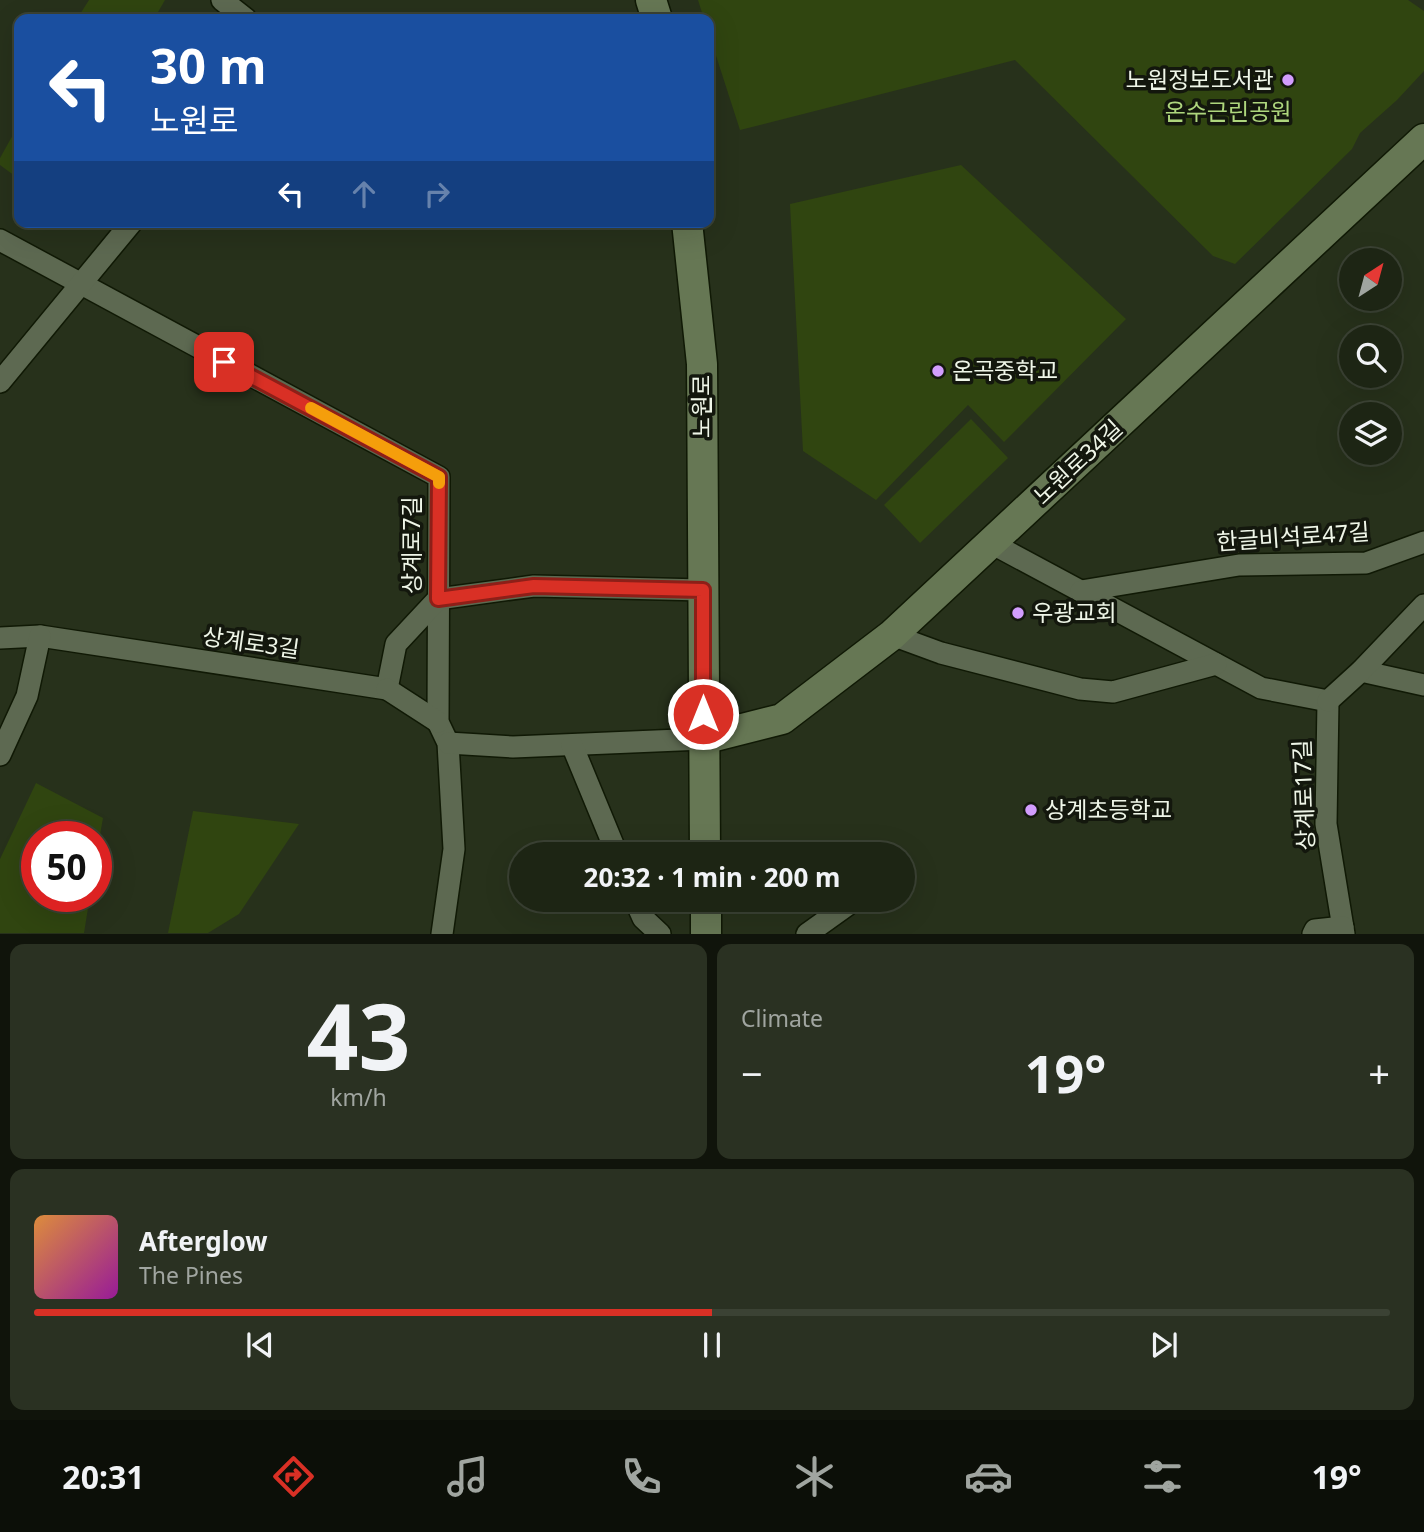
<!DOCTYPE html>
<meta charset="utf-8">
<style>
:root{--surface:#1d2514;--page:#2a3122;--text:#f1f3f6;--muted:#a0a5a0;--line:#3b4234;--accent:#d93025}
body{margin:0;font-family:"Noto Sans","Noto Sans KR",sans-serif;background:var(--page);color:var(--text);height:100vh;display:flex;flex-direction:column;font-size:26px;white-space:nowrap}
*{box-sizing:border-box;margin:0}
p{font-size:23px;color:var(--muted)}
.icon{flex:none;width:38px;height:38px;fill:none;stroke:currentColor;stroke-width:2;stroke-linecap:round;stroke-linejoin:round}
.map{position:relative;height:934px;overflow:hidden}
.details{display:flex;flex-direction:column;gap:10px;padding:10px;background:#10140b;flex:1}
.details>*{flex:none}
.hud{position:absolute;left:14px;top:14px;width:700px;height:214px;border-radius:14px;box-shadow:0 7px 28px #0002,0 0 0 2px var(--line);background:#1a4fa0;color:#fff;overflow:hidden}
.needle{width:46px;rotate:36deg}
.fabs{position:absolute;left:1339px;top:248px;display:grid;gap:14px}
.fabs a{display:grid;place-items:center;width:63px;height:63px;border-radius:50%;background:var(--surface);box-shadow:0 7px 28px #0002,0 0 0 2px var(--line);font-size:35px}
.speed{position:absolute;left:21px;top:821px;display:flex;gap:14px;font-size:35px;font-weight:700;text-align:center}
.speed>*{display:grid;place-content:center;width:91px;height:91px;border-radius:50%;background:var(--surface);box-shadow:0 7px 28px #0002,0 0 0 2px var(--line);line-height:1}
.speed .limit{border:10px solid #d22;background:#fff;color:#111}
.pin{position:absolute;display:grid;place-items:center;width:60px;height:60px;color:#fff;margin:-30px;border-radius:14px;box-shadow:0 4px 10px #0006}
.me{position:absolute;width:77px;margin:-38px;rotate:0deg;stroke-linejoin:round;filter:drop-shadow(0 0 5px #0008)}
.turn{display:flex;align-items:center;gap:24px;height:147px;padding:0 21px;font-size:32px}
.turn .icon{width:91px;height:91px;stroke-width:2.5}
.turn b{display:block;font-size:49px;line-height:60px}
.lanes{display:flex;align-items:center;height:66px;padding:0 21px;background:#0003;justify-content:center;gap:35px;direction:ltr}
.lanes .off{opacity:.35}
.big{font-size:52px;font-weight:700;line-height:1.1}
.details .tile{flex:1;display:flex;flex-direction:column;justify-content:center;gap:10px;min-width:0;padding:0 24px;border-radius:14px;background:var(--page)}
.details .dial{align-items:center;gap:0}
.dial b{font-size:91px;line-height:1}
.song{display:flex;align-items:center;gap:21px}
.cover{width:84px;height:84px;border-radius:10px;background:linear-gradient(135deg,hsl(30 70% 55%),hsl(300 70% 35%))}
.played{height:7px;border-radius:4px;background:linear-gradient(90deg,var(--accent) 50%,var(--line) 50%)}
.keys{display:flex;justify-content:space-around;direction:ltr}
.heat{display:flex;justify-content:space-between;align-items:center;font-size:38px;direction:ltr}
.details .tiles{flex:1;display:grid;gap:10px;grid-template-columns:1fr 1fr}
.tile:last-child{grid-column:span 2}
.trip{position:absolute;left:509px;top:842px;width:406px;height:70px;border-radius:35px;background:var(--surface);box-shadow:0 7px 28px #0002,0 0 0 2px var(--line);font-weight:700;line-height:70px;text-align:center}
.tabs{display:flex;height:112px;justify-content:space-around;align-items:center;background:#0c0f08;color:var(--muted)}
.tabs .icon{width:49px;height:49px}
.tabs .on{color:var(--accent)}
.tabs b{font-size:32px;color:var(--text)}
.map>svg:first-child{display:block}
</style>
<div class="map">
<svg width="1424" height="934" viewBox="0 0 1424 934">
<rect width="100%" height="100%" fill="#27311b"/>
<g fill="#304510">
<path d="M89,0H165L154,19H77Z"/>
<path d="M698,0H1408L1424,11V71L1397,100L1360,133L1352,149L1235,264L1213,256L1015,60L740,130L709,34V19H704Z"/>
<path d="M19,124V179L0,165V158Z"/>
<path d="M961,165L1126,319L1004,442L968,405L876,500L803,451L790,204Z"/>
<path d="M971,419L1008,458L920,543L884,505Z"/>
<path d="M36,783L103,818L96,858V836H37V896H90L84,933H0V859Z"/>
<path d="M193,811L299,824L239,914L208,933H168Z"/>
</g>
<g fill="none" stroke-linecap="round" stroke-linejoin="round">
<g stroke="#101905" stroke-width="24">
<g id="street">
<path d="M222,0L246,19"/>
<path d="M0,240L439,477L438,722L448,743L454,849L442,934"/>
<path d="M0,382L132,222"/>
<path d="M991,543L1261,688L1328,701"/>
<path d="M1081,591L1239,565L1366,563L1424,542"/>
<path d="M892,635L941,653L1080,689L1113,692L1216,664"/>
<path d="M0,638L40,636L387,689L396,644L438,599L534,586L703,590"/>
<path d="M1361,671L1424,685"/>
<path d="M387,689L438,722"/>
<path d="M1328,701L1326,824L1344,934"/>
<path d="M1328,701L1361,671L1424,605"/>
<path d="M448,743L513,747L703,739"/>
<path d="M572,745L617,854"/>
<path d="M0,755L27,696L40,636"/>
<path d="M635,900L643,918L660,934"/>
<path d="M807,934L849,904"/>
<path d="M1313,934L1315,930L1343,927"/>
</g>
</g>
<g stroke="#101905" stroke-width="33">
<g id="secondary">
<path d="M651,0L657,19"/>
<path d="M687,222L702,364L705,854"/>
<path d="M703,739L782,719L892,635L1424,139"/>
<path d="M706,900V934"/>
</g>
</g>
<use href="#street" stroke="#5d6951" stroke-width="21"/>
<use href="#secondary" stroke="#667754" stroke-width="30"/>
</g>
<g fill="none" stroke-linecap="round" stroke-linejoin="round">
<g stroke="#8d1f18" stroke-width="18">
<path id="route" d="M224,362L439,477L438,599L534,586L703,590V714"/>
</g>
<use href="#route" stroke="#d93025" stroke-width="12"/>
<path stroke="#f59e0b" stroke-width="12" d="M311,408L439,477V483"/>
</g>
<g fill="#d29dfd" stroke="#13170d" stroke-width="2.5">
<circle cx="1288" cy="80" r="7"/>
<circle cx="938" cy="371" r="7"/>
<circle cx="1018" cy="613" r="7"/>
<circle cx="1031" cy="810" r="7"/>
</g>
<g text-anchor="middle" stroke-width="7" stroke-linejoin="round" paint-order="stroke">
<g font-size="23" fill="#eff6e8" stroke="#13170d" text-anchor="start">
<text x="1274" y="88" text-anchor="end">노원정보도서관</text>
<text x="952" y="379">온곡중학교</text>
<text x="1032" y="621">우광교회</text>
<text x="1045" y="818">상계초등학교</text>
</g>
<g font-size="23" fill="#aed67d" stroke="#13170d">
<text x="1228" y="120">온수근린공원</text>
</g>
<g font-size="23" fill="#eff6e8" stroke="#13170d">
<text transform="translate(702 406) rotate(-90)" y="8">노원로</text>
<text transform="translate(1078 462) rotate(-43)" y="8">노원로34길</text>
<text transform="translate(1293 537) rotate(-4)" y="8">한글비석로47길</text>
<text transform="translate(412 545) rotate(-90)" y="8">상계로7길</text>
<text transform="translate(251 643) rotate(8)" y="8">상계로3길</text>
<text transform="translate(1304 795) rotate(-92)" y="8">상계로17길</text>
</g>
</g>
</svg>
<div class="fabs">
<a><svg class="needle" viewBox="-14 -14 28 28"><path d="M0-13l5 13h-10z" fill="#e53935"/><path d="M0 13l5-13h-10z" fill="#a0a5a0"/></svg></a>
<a><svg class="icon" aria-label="search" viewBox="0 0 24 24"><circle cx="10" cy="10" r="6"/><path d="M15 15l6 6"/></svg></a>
<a><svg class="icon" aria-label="layers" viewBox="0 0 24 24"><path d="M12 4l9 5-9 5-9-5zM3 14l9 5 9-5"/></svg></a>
</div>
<div class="speed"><div class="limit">50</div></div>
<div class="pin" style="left:224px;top:362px;background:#d93025"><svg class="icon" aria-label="arrive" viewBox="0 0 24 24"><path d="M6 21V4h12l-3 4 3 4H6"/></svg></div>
<svg class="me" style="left:703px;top:714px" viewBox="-20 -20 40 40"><circle r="17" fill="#d93025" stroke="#fff" stroke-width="3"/><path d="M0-11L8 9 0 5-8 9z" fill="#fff"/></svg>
<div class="trip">20:32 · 1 min · 200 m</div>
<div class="hud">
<div class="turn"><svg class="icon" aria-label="left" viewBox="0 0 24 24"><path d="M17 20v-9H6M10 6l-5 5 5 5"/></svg><div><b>30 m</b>노원로</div></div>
<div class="lanes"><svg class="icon" aria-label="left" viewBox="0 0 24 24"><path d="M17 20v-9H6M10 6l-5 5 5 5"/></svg><svg class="icon off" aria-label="ahead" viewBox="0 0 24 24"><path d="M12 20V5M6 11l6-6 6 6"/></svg><svg class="icon off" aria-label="right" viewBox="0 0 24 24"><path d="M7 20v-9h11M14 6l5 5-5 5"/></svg></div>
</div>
</div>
<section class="details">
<div class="tiles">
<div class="tile dial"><b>43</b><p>km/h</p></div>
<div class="tile"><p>Climate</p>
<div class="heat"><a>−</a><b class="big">19°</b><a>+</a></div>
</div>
<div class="tile">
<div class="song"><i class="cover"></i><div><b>Afterglow</b><p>The Pines</p></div></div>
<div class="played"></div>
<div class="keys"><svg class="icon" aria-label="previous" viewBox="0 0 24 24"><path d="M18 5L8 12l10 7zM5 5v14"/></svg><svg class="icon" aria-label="pause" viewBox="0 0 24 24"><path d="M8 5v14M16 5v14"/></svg><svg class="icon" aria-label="next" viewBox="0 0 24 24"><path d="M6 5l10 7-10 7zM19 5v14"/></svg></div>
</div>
</div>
</section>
<nav class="tabs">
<b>20:31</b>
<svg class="icon on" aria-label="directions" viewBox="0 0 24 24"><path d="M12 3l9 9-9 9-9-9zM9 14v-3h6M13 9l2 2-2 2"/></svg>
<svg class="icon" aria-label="music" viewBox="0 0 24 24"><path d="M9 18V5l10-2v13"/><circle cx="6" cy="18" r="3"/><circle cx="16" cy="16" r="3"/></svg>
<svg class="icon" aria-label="phone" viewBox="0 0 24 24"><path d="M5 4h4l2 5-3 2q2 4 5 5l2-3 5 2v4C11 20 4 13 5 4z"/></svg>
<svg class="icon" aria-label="climate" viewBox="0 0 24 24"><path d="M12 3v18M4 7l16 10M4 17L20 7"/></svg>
<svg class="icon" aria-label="car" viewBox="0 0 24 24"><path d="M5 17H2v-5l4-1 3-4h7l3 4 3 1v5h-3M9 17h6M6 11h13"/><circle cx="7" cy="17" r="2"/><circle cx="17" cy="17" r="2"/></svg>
<svg class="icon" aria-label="filters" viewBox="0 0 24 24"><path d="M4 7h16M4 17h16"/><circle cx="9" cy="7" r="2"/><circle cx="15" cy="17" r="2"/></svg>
<b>19°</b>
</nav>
